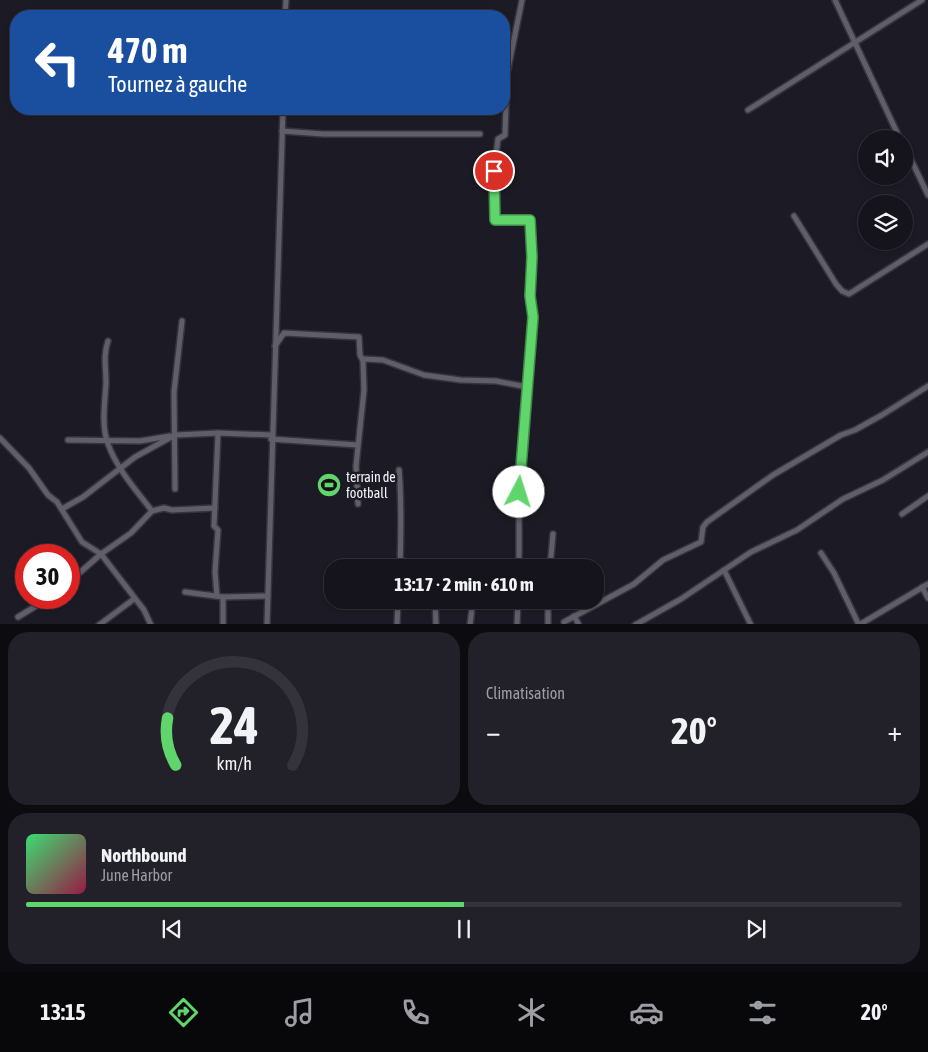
<!DOCTYPE html>
<html lang="fr">
<meta charset="utf-8">
<style>
:root{--surface:#15141c;--page:#222129;--text:#f1f3f6;--muted:#9d9ea3;--line:#34333b;--accent:#5fd56b}
body{margin:0;font-family:"Asap Condensed",sans-serif;background:var(--page);color:var(--text);height:100vh;display:flex;flex-direction:column;font-size:19px;white-space:nowrap}
*{box-sizing:border-box;margin:0}
p{font-size:16px;color:var(--muted)}
.icon{flex:none;width:28px;height:28px;fill:none;stroke:currentColor;stroke-width:2;stroke-linecap:round;stroke-linejoin:round}
.map{position:relative;height:624px;overflow:hidden}
.panel{display:flex;flex-direction:column;gap:8px;padding:8px;background:#0c0b0f;flex:1}
.panel>*{flex:none}
.guide{position:absolute;left:10px;top:10px;width:500px;height:105px;border-radius:20px;box-shadow:0 1px 4px #0004,0 0 0 1px var(--line);background:#1a4fa0;color:#fff;overflow:hidden}
.buttons{position:absolute;left:858px;top:130px;display:grid;gap:10px}
.buttons a{display:grid;place-items:center;width:55px;height:55px;border-radius:50%;background:var(--surface);box-shadow:0 1px 4px #0004,0 0 0 1px var(--line);font-size:25px}
.speed{position:absolute;left:15px;top:544px;display:flex;gap:10px;font-size:25px;font-weight:700;text-align:center}
.speed>*{display:grid;place-content:center;width:65px;height:65px;border-radius:50%;background:var(--surface);box-shadow:0 1px 4px #0004,0 0 0 1px var(--line);line-height:1}
.speed .limit{border:8px solid #d22;background:#fff;color:#111}
.pin{position:absolute;display:grid;place-items:center;width:42px;height:42px;color:#fff;margin:-21px;border:2px solid #fff;border-radius:50%;box-shadow:0 1px 5px #0007}
.me{position:absolute;width:55px;margin:-28px;rotate:5deg;stroke-linejoin:round;filter:drop-shadow(0 0 4px #0008)}
.turn{display:flex;align-items:center;gap:18px;height:105px;padding:0 15px;font-size:22px}
.turn .icon{width:65px;height:65px;stroke-width:2.5}
.turn b{display:block;font-size:35px;line-height:42px}
.big{font-size:38px;font-weight:700;line-height:1.1}
.panel .card{flex:1;display:flex;flex-direction:column;justify-content:center;gap:8px;min-width:0;padding:0 18px;border-radius:20px;background:var(--page)}
.panel .dial{align-items:center;gap:0}
.dial svg{height:130px;overflow:visible;fill:none;stroke:var(--line);stroke-width:7;stroke-linecap:round;text-anchor:middle}
.dial text{fill:var(--text);stroke:none}
.song{display:flex;align-items:center;gap:15px}
.cover{width:60px;height:60px;border-radius:8px;background:linear-gradient(135deg,hsl(140 70% 55%),hsl(340 70% 35%))}
.played{height:5px;border-radius:2px;background:linear-gradient(90deg,var(--accent) 50%,var(--line) 50%)}
.keys{display:flex;justify-content:space-around;direction:ltr}
.heat{display:flex;justify-content:space-between;align-items:center;font-size:28px;direction:ltr}
.panel .tiles{flex:1;display:grid;gap:8px;grid-template-columns:1fr 1fr}
.card:last-child{grid-column:span 2}
.trip{position:absolute;left:324px;top:559px;width:280px;height:50px;border-radius:20px;background:var(--surface);box-shadow:0 1px 4px #0004,0 0 0 1px var(--line);font-weight:700;line-height:50px;text-align:center}
.tab-bar{display:flex;height:80px;justify-content:space-around;align-items:center;background:#08080b;color:var(--muted)}
.tab-bar .icon{width:35px;height:35px}
.tab-bar .on{color:var(--accent)}
.tab-bar b{font-size:22px;color:var(--text)}
.map>svg:first-child{display:block}
</style>
<div class="map">
<svg width="928" height="625" viewBox="0 0 928 625">
<rect width="100%" height="100%" fill="#1c1b25"/>
<g fill="none" stroke-linecap="round" stroke-linejoin="round">
<g stroke="#36353d" stroke-width="8">
<g id="minor">
<path d="M835,0L900,139"/>
<path d="M285,16L286,0"/>
<path d="M748,110L922,0"/>
<path d="M282,131L323,134H480"/>
<path d="M904,145L928,195"/>
<path d="M794,216L836,284L842,291L849,294L928,244"/>
<path d="M108,341C103,355 106,368 106,383C105,402 101,426 108,444C117,469 136,490 152,511"/>
<path d="M275,346L284,333L359,337L360,355L363,361L364,390L356,466L358,504"/>
<path d="M363,359L383,360L424,375L461,380L496,381L527,387"/>
<path d="M0,438L29,468L48,495L57,502L82,542L101,554L144,610L151,625"/>
<path d="M271,439L358,445"/>
<path d="M68,440L140,441L170,436"/>
<path d="M399,470C402,502 401,535 400,568"/>
<path d="M175,489L174,392L182,321"/>
<path d="M62,509L83,497L135,457L175,435L218,433L272,435"/>
<path d="M902,514L928,496"/>
<path d="M821,553L834,573L859,625"/>
<path d="M400,560C422,570 464,565 489,563L490,568"/>
<path d="M519,568V492L525,444L528,400L526,380L533,317L530,296L532,257L530,220H495L494,171L498,139L505,135L507,74L522,0"/>
<path d="M550,568L553,534"/>
<path d="M724,570L751,625"/>
<path d="M69,582L101,554L131,533L152,511L164,508L172,510L215,508"/>
<path d="M922,587L928,598"/>
<path d="M185,592L223,597L268,596"/>
<path d="M217,596L215,572L218,530L214,526L218,433"/>
<path d="M435,600L436,625"/>
<path d="M548,600V625"/>
<path d="M574,616L579,625"/>
<path d="M18,617L49,598"/>
<path d="M564,622L634,584L663,560L701,542L703,527L707,522L773,475L841,435L855,430L882,415L928,386"/>
<path d="M99,625L134,599"/>
<path d="M223,625V597"/>
<path d="M267,625L283,109"/>
<path d="M397,625L398,600"/>
<path d="M470,625L473,600"/>
<path d="M517,625L518,600"/>
<path d="M635,625L681,599L751,552L797,530L843,499L883,480L928,452"/>
<path d="M859,625L928,584"/>
</g>
</g>
<use href="#minor" stroke="#5f5e69" stroke-width="5"/>
</g>
<g fill="none" stroke-linecap="round" stroke-linejoin="round">
<g stroke="#3e8a46" stroke-width="12">
<path id="route" d="M494,171L495,220H530L532,257L530,296L533,317L519,492"/>
</g>
<use href="#route" stroke="#5fd56b" stroke-width="9"/>
</g>
<defs>
<g id="stadium-disc" transform="scale(1.25)"><circle r="9.5" fill="#5fd56b" stroke="#1c1b25"/><path d="M0-5a6.5 5 0 1 0 0 10a6.5 5 0 1 0 0-10ZM-3.5-1.8h7v3.6h-7Z" fill="#111"/></g>
</defs>
<g fill-rule="evenodd">
<use href="#stadium-disc" x="329" y="485"/>
</g>
<g text-anchor="middle" stroke-width="5" stroke-linejoin="round" paint-order="stroke">
<g font-size="14" fill="#f3f3fa" stroke="#1c1b25" text-anchor="start">
<text x="346" y="482">terrain de<tspan x="346" dy="16">football</tspan></text>
</g>
</g>
</svg>
<div class="buttons">
<a><svg class="icon" aria-label="sound" viewBox="0 0 24 24"><path d="M4 9h4l5-4v14l-5-4H4zM17 9q2 3 0 6"/></svg></a>
<a><svg class="icon" aria-label="layers" viewBox="0 0 24 24"><path d="M12 4l9 5-9 5-9-5zM3 14l9 5 9-5"/></svg></a>
</div>
<div class="speed"><div class="limit">30</div></div>
<div class="pin" style="left:494px;top:171px;background:#d93025"><svg class="icon" aria-label="arrive" viewBox="0 0 24 24"><path d="M6 21V4h12l-3 4 3 4H6"/></svg></div>
<svg class="me" style="left:519px;top:492px" viewBox="-20 -20 40 40"><circle r="19" fill="#fff"/><path d="M0-13L10 11 0 6-10 11z" fill="#5fd56b"/></svg>
<div class="trip">13:17 · 2 min · 610 m</div>
<div class="guide">
<div class="turn"><svg class="icon" aria-label="left" viewBox="0 0 24 24"><path d="M17 20v-9H6M10 6l-5 5 5 5"/></svg><div><b>470 m</b>Tournez à gauche</div></div>
</div>
</div>
<section class="panel">
<div class="tiles">
<div class="card dial"><svg viewBox="0 0 100 80">
<path d="M14 69A42 42 0 1 1 86 69"/>
<path d="M14 69A42 42 0 0 1 9 40" stroke="#5fd56b"/>
<text x="50" y="56" font-size="32" font-weight="700">24</text>
<text x="50" y="72" font-size="11">km/h</text>
</svg></div>
<div class="card"><p>Climatisation</p>
<div class="heat"><a>−</a><b class="big">20°</b><a>+</a></div>
</div>
<div class="card">
<div class="song"><i class="cover"></i><div><b>Northbound</b><p>June Harbor</p></div></div>
<div class="played"></div>
<div class="keys"><svg class="icon" aria-label="previous" viewBox="0 0 24 24"><path d="M18 5L8 12l10 7zM5 5v14"/></svg><svg class="icon" aria-label="pause" viewBox="0 0 24 24"><path d="M8 5v14M16 5v14"/></svg><svg class="icon" aria-label="next" viewBox="0 0 24 24"><path d="M6 5l10 7-10 7zM19 5v14"/></svg></div>
</div>
</div>
</section>
<nav class="tab-bar">
<b>13:15</b>
<svg class="icon on" aria-label="directions" viewBox="0 0 24 24"><path d="M12 3l9 9-9 9-9-9zM9 14v-3h6M13 9l2 2-2 2"/></svg>
<svg class="icon" aria-label="music" viewBox="0 0 24 24"><path d="M9 18V5l10-2v13"/><circle cx="6" cy="18" r="3"/><circle cx="16" cy="16" r="3"/></svg>
<svg class="icon" aria-label="phone" viewBox="0 0 24 24"><path d="M5 4h4l2 5-3 2q2 4 5 5l2-3 5 2v4C11 20 4 13 5 4z"/></svg>
<svg class="icon" aria-label="climate" viewBox="0 0 24 24"><path d="M12 3v18M4 7l16 10M4 17L20 7"/></svg>
<svg class="icon" aria-label="car" viewBox="0 0 24 24"><path d="M5 17H2v-5l4-1 3-4h7l3 4 3 1v5h-3M9 17h6M6 11h13"/><circle cx="7" cy="17" r="2"/><circle cx="17" cy="17" r="2"/></svg>
<svg class="icon" aria-label="filters" viewBox="0 0 24 24"><path d="M4 7h16M4 17h16"/><circle cx="9" cy="7" r="2"/><circle cx="15" cy="17" r="2"/></svg>
<b>20°</b>
</nav>
